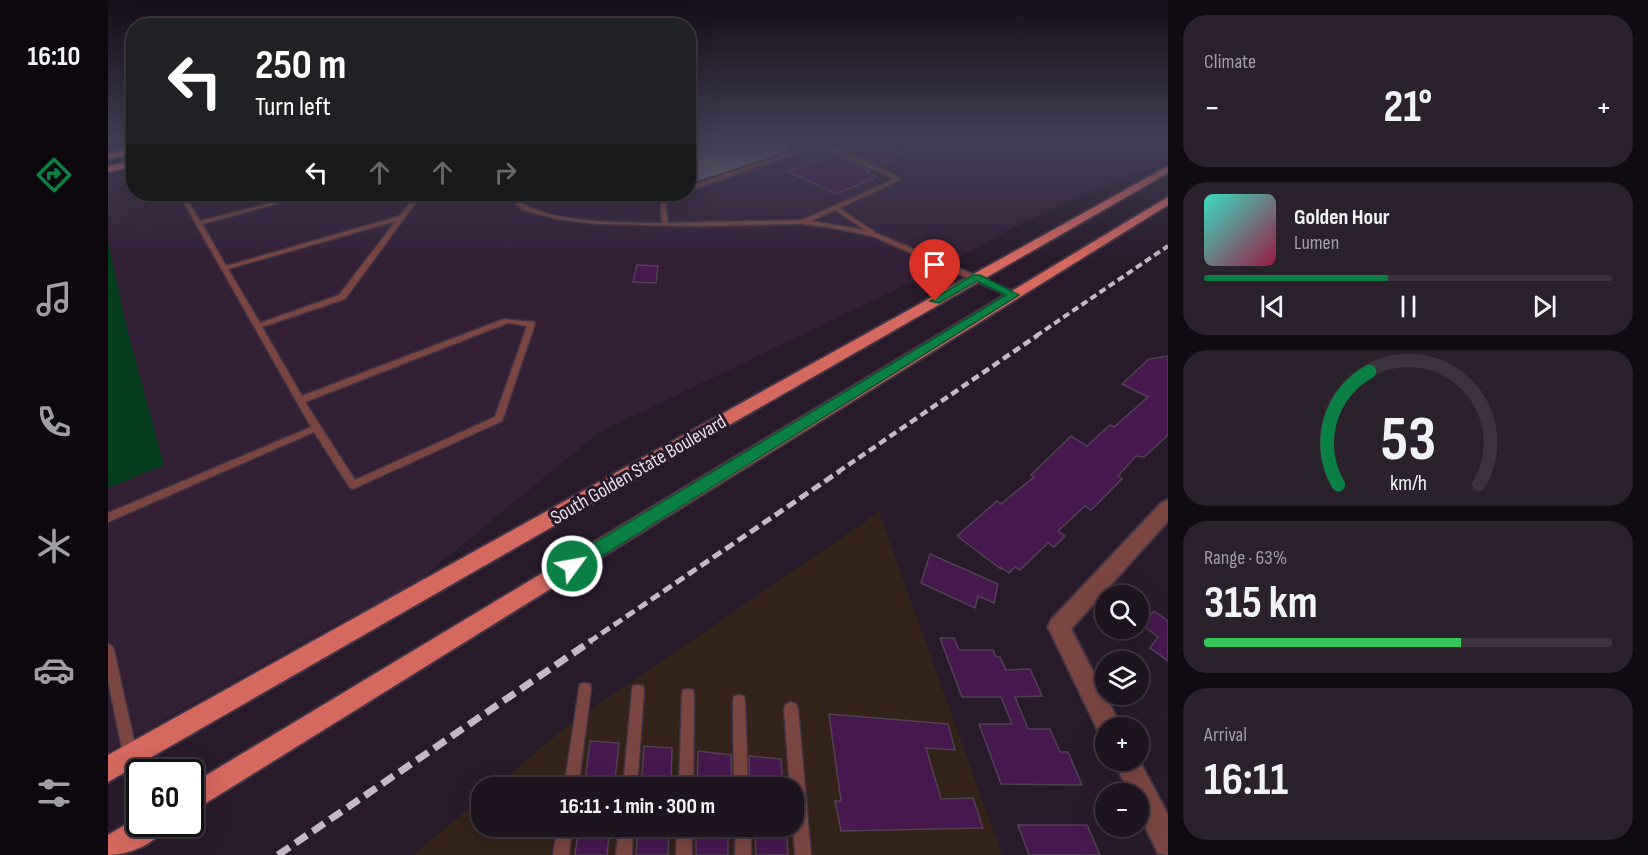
<!DOCTYPE html>
<meta charset="utf-8">
<style>
:root{--surface:#1e1420;--page:#2b212d;--text:#f1f3f6;--muted:#a19ea5;--line:#3c333e;--accent:#0b8043}
body{margin:0;font-family:"Sofia Sans Condensed",sans-serif;background:var(--page);color:var(--text);height:100vh;display:flex;flex-direction:column;font-size:22px;white-space:nowrap}
*{box-sizing:border-box;margin:0}
p{font-size:20px;color:var(--muted)}
.icon{flex:none;width:33px;height:33px;fill:none;stroke:currentColor;stroke-width:2;stroke-linecap:round;stroke-linejoin:round}
.map{position:relative;flex:1;overflow:hidden}
.details{display:flex;flex-direction:column;gap:15px;padding:15px;background:#100b12;width:480px}
.details>*{flex:none}
.top-card{position:absolute;left:18px;top:18px;width:570px;height:183px;border-radius:24px;box-shadow:0 6px 24px #0002,0 0 0 2px var(--line);background:#202124;color:#fff;overflow:hidden}
.buttons{position:absolute;left:987px;top:585px;display:grid;gap:12px}
.buttons a{display:grid;place-items:center;width:54px;height:54px;border-radius:50%;background:var(--surface);box-shadow:0 6px 24px #0002,0 0 0 2px var(--line);font-size:30px}
.speed{position:absolute;left:18px;top:759px;display:flex;gap:12px;font-size:30px;font-weight:700;text-align:center}
.speed>*{display:grid;place-content:center;width:78px;height:78px;border-radius:50%;background:var(--surface);box-shadow:0 6px 24px #0002,0 0 0 2px var(--line);line-height:1}
.speed .limit{border:3px solid #111;border-radius:9px;background:#fff;color:#111}
.pin{position:absolute;display:grid;place-items:center;width:51px;height:51px;color:#fff;margin:-62px -26px;border-radius:50% 50% 50% 0;rotate:-45deg;box-shadow:0 0 6px #0007}
.pin .icon{rotate:45deg}
.me{position:absolute;width:66px;margin:-33px;rotate:58deg;stroke-linejoin:round;filter:drop-shadow(0 0 4px #0008)}
.turn{display:flex;align-items:center;gap:21px;height:126px;padding:0 30px;font-size:27px}
.turn .icon{width:78px;height:78px;stroke-width:2.5}
.turn b{display:block;font-size:42px;line-height:51px}
.lanes{display:flex;align-items:center;height:57px;padding:0 30px;background:#0003;justify-content:center;gap:30px;direction:ltr}
.lanes .off{opacity:.35}
.big{font-size:45px;font-weight:700;line-height:1.1}
.details .card{flex:1;display:flex;flex-direction:column;justify-content:center;gap:9px;min-width:0;padding:0 21px;border-radius:24px;background:var(--page)}
.details .dial{align-items:center;gap:0}
.dial svg{height:156px;overflow:visible;fill:none;stroke:var(--line);stroke-width:7;stroke-linecap:round;text-anchor:middle}
.dial text{fill:var(--text);stroke:none}
.song{display:flex;align-items:center;gap:18px}
.cover{width:72px;height:72px;border-radius:9px;background:linear-gradient(135deg,hsl(170 70% 55%),hsl(340 70% 35%))}
.played{height:6px;border-radius:3px;background:linear-gradient(90deg,var(--accent) 45%,var(--line) 45%)}
.keys{display:flex;justify-content:space-around;direction:ltr}
.heat{display:flex;justify-content:space-between;align-items:center;font-size:33px;direction:ltr}
.charge{height:9px;border-radius:4px;background:linear-gradient(90deg,#34c759 63%,var(--line) 0)}
.trip{position:absolute;left:363px;top:777px;width:333px;height:60px;border-radius:24px;background:var(--surface);box-shadow:0 6px 24px #0002,0 0 0 2px var(--line);font-weight:700;line-height:60px;text-align:center}
main{display:flex;flex:1;min-height:0}
.tabs{display:flex;flex-direction:column;width:108px;justify-content:space-around;align-items:center;background:#0c080d;color:var(--muted)}
.tabs .icon{width:42px;height:42px}
.tabs .selected{color:var(--accent)}
.tabs b{font-size:27px;color:var(--text)}
.map>svg:first-child{display:block}
</style>
<main>
<nav class="tabs">
<b>16:10</b>
<svg class="icon selected" aria-label="directions" viewBox="0 0 24 24"><path d="M12 3l9 9-9 9-9-9zM9 14v-3h6M13 9l2 2-2 2"/></svg>
<svg class="icon" aria-label="music" viewBox="0 0 24 24"><path d="M9 18V5l10-2v13"/><circle cx="6" cy="18" r="3"/><circle cx="16" cy="16" r="3"/></svg>
<svg class="icon" aria-label="phone" viewBox="0 0 24 24"><path d="M5 4h4l2 5-3 2q2 4 5 5l2-3 5 2v4C11 20 4 13 5 4z"/></svg>
<svg class="icon" aria-label="climate" viewBox="0 0 24 24"><path d="M12 3v18M4 7l16 10M4 17L20 7"/></svg>
<svg class="icon" aria-label="car" viewBox="0 0 24 24"><path d="M5 17H2v-5l4-1 3-4h7l3 4 3 1v5h-3M9 17h6M6 11h13"/><circle cx="7" cy="17" r="2"/><circle cx="17" cy="17" r="2"/></svg>
<svg class="icon" aria-label="filters" viewBox="0 0 24 24"><path d="M4 7h16M4 17h16"/><circle cx="9" cy="7" r="2"/><circle cx="15" cy="17" r="2"/></svg>
</nav>
<div class="map">
<svg width="1060" height="855" viewBox="0 0 1060 855">
<rect width="100%" height="100%" fill="#281a2b"/>
<path fill="#332319" d="M771,512L894,855H305L373,798L374,826H686V788L386,787L459,726Z"/>
<path fill="#332037" d="M581,140H1060V159L1039,171L1031,170L905,228L826,271L490,433L297,592L246,614L0,751V488L56,465L19,329L0,241V177L25,171L26,194H580Z"/>
<path fill="#063d1d" d="M0,241L19,329L56,465L0,488Z"/>
<g fill="none" stroke-linecap="round" stroke-linejoin="round">
<path fill="#766978" fill-rule="evenodd" d="M587,140H686L676,153L580,184V142Z"/>
</g>
<g fill="#46194f" stroke="#524255" stroke-width="1.5">
<path d="M763,141L797,155L770,165L737,151Z"/>
<path d="M727,155L762,170L758,172L769,177L728,194L679,171Z"/>
<path d="M529,265L550,266L548,283L525,282Z"/>
<path d="M1060,356V435L1036,457L1028,456L1010,476L1014,479L983,510L977,506L950,531L957,536L946,547L940,543L912,570L907,567L901,573L893,567V569L849,536L889,501L893,504L926,477L923,475L963,436L979,446L1002,425L1006,427L1040,397L1014,384L1041,359Z"/>
<path d="M822,554L890,584L886,603L870,596L867,608L813,583Z"/>
<path d="M1046,611L1060,621V661L1042,648L1050,637L1034,625Z"/>
<path d="M832,638H846L851,650H885L888,657H892L898,670L922,669L934,696L907,697L920,729H942L952,752H960L974,785L893,784L871,724H904L893,697H854Z"/>
<path d="M721,714L840,724L847,750L818,748L833,799L865,798L875,828L733,831L727,801H733Z"/>
<path d="M482,741L511,743L506,788H476Z"/>
<path d="M536,746L564,748L563,788H533Z"/>
<path d="M590,751L623,755L624,788H589Z"/>
<path d="M641,756L673,759L675,788H642Z"/>
<path d="M910,825H979L992,855H921Z"/>
<path d="M471,826H502L499,855H467Z"/>
<path d="M530,826H561L560,855H528Z"/>
<rect x="588" y="826" width="32" height="29"/>
<path d="M647,826H678L680,855H648Z"/>
</g>
<g fill="none" stroke-linecap="round" stroke-linejoin="round">
<g stroke="#423545" stroke-width="3">
<g id="service">
<path d="M700,146L724,148L787,175L792,180L731,208L768,233L909,293V297H903L764,236L720,227L693,224L583,226L490,224L449,219L415,210L396,194H402C408,198 414,204 421,207C454,223 517,223 554,223C553,207 549,192 571,194L559,202L558,208L560,223L694,220L785,180L783,177L721,150L702,149L580,191V187ZM727,210L757,230L703,221Z"/>
<path d="M71,194H76L92,221L198,194H206L94,224L118,266L292,216L309,194H314L237,299L154,327L194,396L396,319L426,322L427,324L394,421L245,489L242,488L206,432L0,522V513L203,427ZM288,221L231,295L152,323L120,269ZM400,323L419,326L387,417L247,480L197,402Z"/>
<path d="M0,644L4,646L6,650L29,754L27,759L22,761L17,759L15,754L0,680Z"/>
<path d="M477,683L482,684L483,689L470,788H456L471,689L472,684Z"/>
<path d="M530,685L535,686L536,691L529,788H515L524,691L525,686Z"/>
<path d="M580,689L585,690L586,695L585,788H571L574,695L575,690Z"/>
<path d="M631,695L636,696L637,701L640,788H626L625,701L626,696Z"/>
<path d="M683,702L688,704L690,709L703,855H687L685,826L686,788H682L676,709L678,704Z"/>
<path d="M450,826H464L461,855H445Z"/>
<path d="M511,826H525L524,855H508Z"/>
<path d="M569,826H583L584,855H568Z"/>
<path d="M628,826H642L643,855H627Z"/>
</g>
</g>
<g stroke="#423545" stroke-width="4">
<g id="minor">
<path d="M1060,500V521L963,629L1014,728H998V738L993,737L940,627L943,620L1053,503Z"/>
<path d="M1030,758L1060,815V855L1050,853L1030,812V794H1021L1006,760H1030Z"/>
</g>
</g>
<g stroke="#423545" stroke-width="4">
<g id="primary">
<path d="M1060,166V173L0,782V755Z"/>
<path d="M1060,197V205L82,813V785Z"/>
<path d="M32,816V824H57C51,844 20,855 0,855V835Z"/>
</g>
</g>
<g stroke="#423545" stroke-width="3">
<g id="motorway">
<path d="M26,148V154L0,159V153Z"/>
<path d="M26,161V167L0,172V166Z"/>
</g>
</g>
<use href="#service" fill="#7b4640" fill-rule="evenodd"/>
<use href="#minor" fill="#7b4640" fill-rule="evenodd"/>
<use href="#primary" fill="#d5685f" fill-rule="evenodd"/>
<use href="#motorway" fill="#f9756a" fill-rule="evenodd"/>
<path stroke="#c3b8c5" stroke-width="4" stroke-dasharray="7 4" stroke-linecap="butt" d="M928,336L1060,246"/>
<path stroke="#c3b8c5" stroke-width="4.5" stroke-dasharray="8 4.5" stroke-linecap="butt" d="M730,472L930,335"/>
<path stroke="#c3b8c5" stroke-width="5" stroke-dasharray="10 5" stroke-linecap="butt" d="M481,642L732,471"/>
<path stroke="#c3b8c5" stroke-width="7" stroke-dasharray="14 7" stroke-linecap="butt" d="M170,855L483,641"/>
</g>
<linearGradient id="sky" x2="0" y2="1"><stop stop-color="#160e18"/><stop offset="0.54" stop-color="#423e55"/><stop offset="1" stop-color="#423e55" stop-opacity="0"/></linearGradient>
<rect width="1060" height="260" fill="url(#sky)"/>
<path fill="#0b8043" stroke="#07532c" stroke-width="1.5" d="M865,275H872L911,295L470,571L464,573L458,571L456,566L458,560L898,295L869,281L831,303L822,301Z"/>
<g text-anchor="middle" stroke-width="6" stroke-linejoin="round" paint-order="stroke">
<g font-size="20" fill="#e5dbe7" stroke="#281a2b">
<text transform="translate(530 469) rotate(-30)" y="7">South Golden State Boulevard</text>
</g>
</g>
</svg>
<div class="buttons">
<a><svg class="icon" aria-label="search" viewBox="0 0 24 24"><circle cx="10" cy="10" r="6"/><path d="M15 15l6 6"/></svg></a>
<a><svg class="icon" aria-label="layers" viewBox="0 0 24 24"><path d="M12 4l9 5-9 5-9-5zM3 14l9 5 9-5"/></svg></a>
<a>+</a>
<a>−</a>
</div>
<div class="speed"><div class="limit">60</div></div>
<div class="pin" style="left:827px;top:301px;background:#d93025"><svg class="icon" aria-label="arrive" viewBox="0 0 24 24"><path d="M6 21V4h12l-3 4 3 4H6"/></svg></div>
<svg class="me" style="left:464px;top:566px" viewBox="-20 -20 40 40"><circle r="17" fill="#0b8043" stroke="#fff" stroke-width="3"/><path d="M0-11L8 9 0 5-8 9z" fill="#fff"/></svg>
<div class="trip">16:11 · 1 min · 300 m</div>
<div class="top-card">
<div class="turn"><svg class="icon" aria-label="left" viewBox="0 0 24 24"><path d="M17 20v-9H6M10 6l-5 5 5 5"/></svg><div><b>250 m</b>Turn left</div></div>
<div class="lanes"><svg class="icon" aria-label="left" viewBox="0 0 24 24"><path d="M17 20v-9H6M10 6l-5 5 5 5"/></svg><svg class="icon off" aria-label="ahead" viewBox="0 0 24 24"><path d="M12 20V5M6 11l6-6 6 6"/></svg><svg class="icon off" aria-label="ahead" viewBox="0 0 24 24"><path d="M12 20V5M6 11l6-6 6 6"/></svg><svg class="icon off" aria-label="right" viewBox="0 0 24 24"><path d="M7 20v-9h11M14 6l5 5-5 5"/></svg></div>
</div>
</div>
<section class="details">
<div class="card"><p>Climate</p>
<div class="heat"><a>−</a><b class="big">21°</b><a>+</a></div>
</div>
<div class="card">
<div class="song"><i class="cover"></i><div><b>Golden Hour</b><p>Lumen</p></div></div>
<div class="played"></div>
<div class="keys"><svg class="icon" aria-label="previous" viewBox="0 0 24 24"><path d="M18 5L8 12l10 7zM5 5v14"/></svg><svg class="icon" aria-label="pause" viewBox="0 0 24 24"><path d="M8 5v14M16 5v14"/></svg><svg class="icon" aria-label="next" viewBox="0 0 24 24"><path d="M6 5l10 7-10 7zM19 5v14"/></svg></div>
</div>
<div class="card dial"><svg viewBox="0 0 100 80">
<path d="M14 69A42 42 0 1 1 86 69"/>
<path d="M14 69A42 42 0 0 1 30 11" stroke="#0b8043"/>
<text x="50" y="56" font-size="32" font-weight="700">53</text>
<text x="50" y="72" font-size="11">km/h</text>
</svg></div>
<div class="card"><p>Range · 63%</p><b class="big">315 km</b><div class="charge"></div></div>
<div class="card"><p>Arrival</p><b class="big">16:11</b></div>
</section>
</main>
